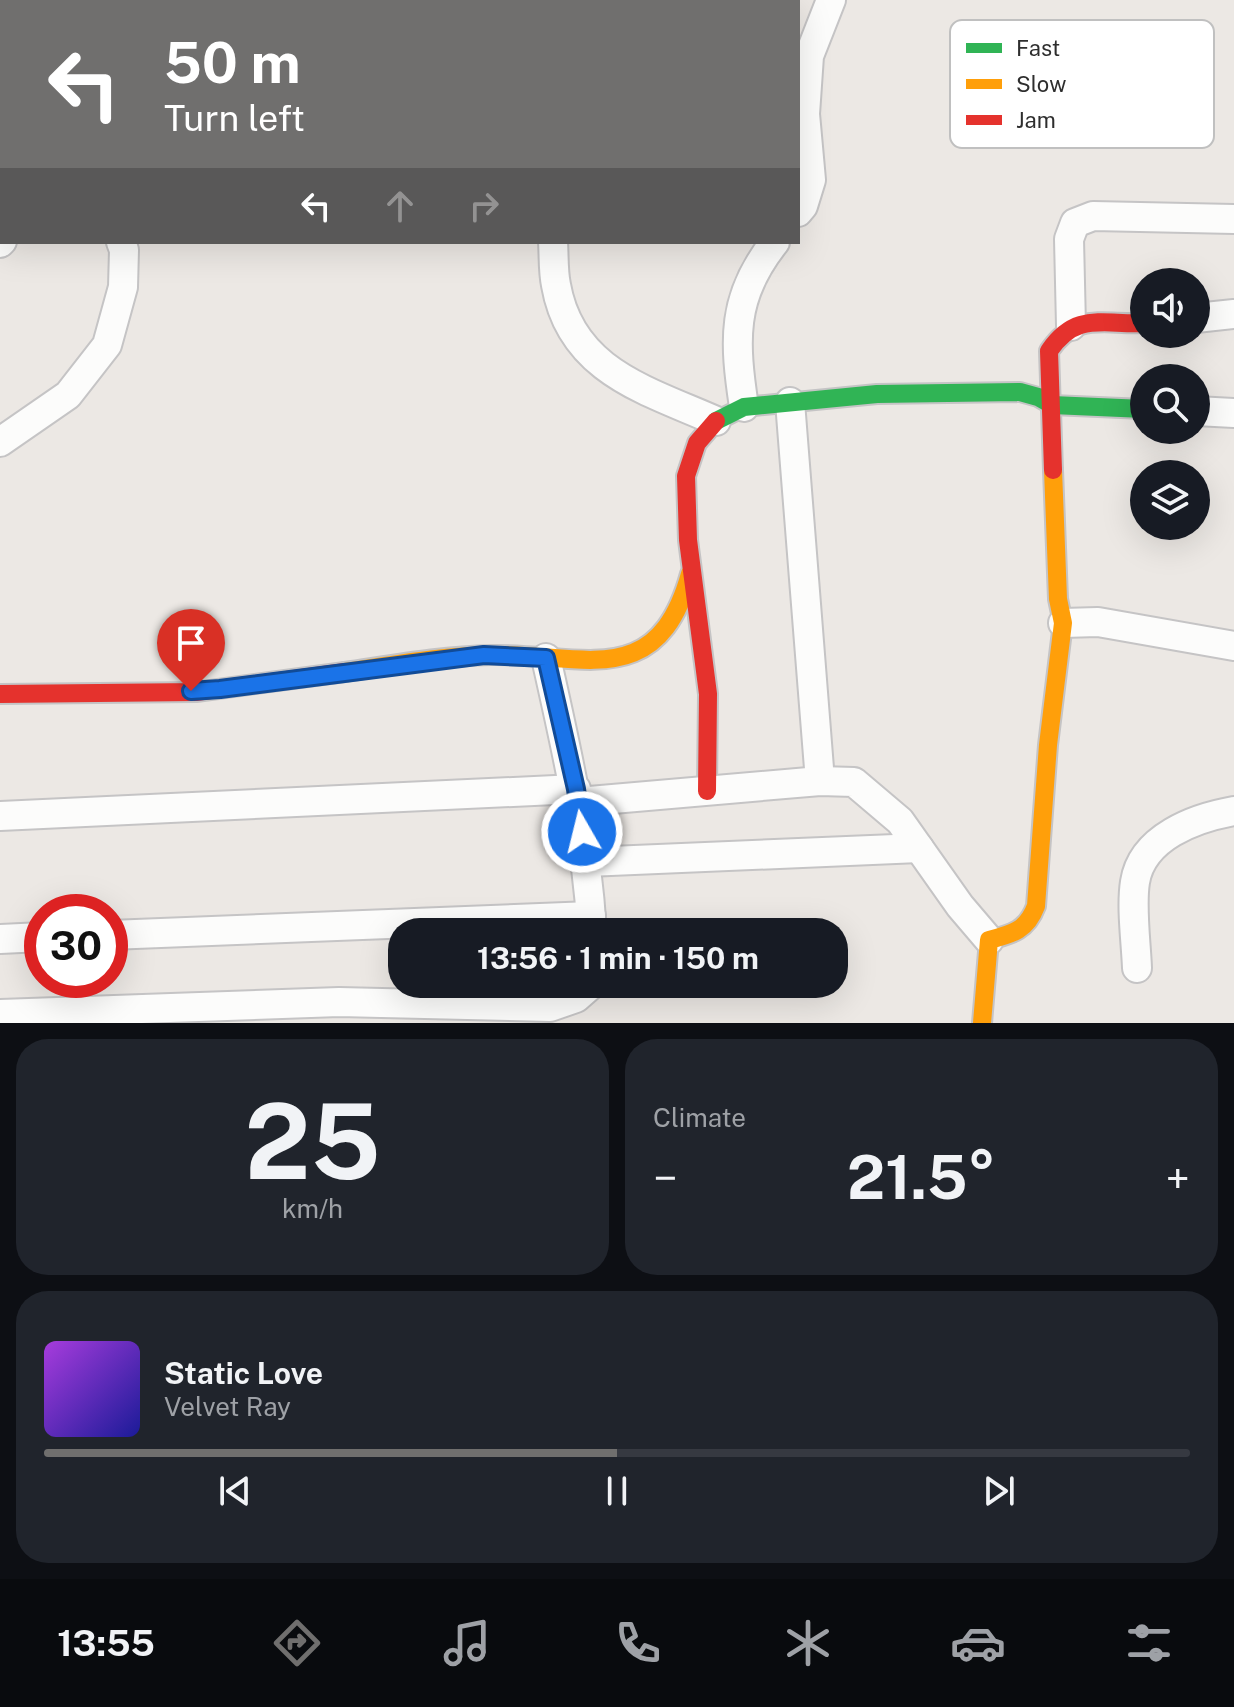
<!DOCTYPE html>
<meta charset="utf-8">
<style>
:root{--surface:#171b24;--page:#20242c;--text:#f1f3f6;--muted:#9ea1a6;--line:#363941;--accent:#706f6e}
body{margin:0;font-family:"Public Sans",sans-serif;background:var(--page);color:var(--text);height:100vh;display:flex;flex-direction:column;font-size:30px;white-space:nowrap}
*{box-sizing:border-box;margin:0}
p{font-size:26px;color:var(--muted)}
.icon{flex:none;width:44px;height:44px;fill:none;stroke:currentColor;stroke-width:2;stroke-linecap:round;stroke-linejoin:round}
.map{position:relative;height:1023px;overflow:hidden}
.side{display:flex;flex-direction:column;gap:16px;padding:16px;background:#0d0f14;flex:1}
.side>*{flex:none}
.hud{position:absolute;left:0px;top:0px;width:800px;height:244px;box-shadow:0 8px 32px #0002;background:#706f6e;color:#fff;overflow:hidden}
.buttons{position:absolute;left:1130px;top:268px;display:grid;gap:16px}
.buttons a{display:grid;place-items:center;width:80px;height:80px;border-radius:50%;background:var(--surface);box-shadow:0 8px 32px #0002;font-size:40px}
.speed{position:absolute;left:24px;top:894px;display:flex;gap:16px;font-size:40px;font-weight:700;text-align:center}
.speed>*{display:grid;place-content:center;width:104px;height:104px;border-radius:50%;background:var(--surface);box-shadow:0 8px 32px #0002;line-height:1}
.speed .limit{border:12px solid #d22;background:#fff;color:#111}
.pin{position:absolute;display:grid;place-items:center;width:68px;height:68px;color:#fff;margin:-82px -34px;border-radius:50% 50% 50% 0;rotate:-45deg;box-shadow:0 0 8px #0007}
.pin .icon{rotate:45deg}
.me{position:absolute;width:88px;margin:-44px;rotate:352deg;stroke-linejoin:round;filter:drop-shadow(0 0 6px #0008)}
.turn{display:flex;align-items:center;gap:28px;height:168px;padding:0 32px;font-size:36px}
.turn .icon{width:104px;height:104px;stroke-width:2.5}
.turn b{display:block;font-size:56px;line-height:68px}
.lanes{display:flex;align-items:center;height:76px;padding:0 32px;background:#0003;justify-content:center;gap:40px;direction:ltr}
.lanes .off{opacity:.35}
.big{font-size:60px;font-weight:700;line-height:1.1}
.side .card{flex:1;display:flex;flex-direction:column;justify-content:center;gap:12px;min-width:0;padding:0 28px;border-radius:32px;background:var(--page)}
.side .dial{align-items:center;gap:0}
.dial b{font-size:104px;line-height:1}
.song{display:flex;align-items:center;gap:24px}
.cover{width:96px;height:96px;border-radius:12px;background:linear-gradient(135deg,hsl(280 70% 55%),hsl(240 70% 35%))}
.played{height:8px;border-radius:4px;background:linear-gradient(90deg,var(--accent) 50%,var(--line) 50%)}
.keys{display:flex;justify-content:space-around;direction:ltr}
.heat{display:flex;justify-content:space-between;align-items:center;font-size:44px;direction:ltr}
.side .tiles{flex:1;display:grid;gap:16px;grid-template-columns:1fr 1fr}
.card:last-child{grid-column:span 2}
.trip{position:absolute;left:388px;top:918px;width:460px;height:80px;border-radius:32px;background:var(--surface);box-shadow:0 8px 32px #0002;font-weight:700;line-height:80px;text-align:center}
.tab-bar{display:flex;height:128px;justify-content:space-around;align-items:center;background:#090b0e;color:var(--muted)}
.tab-bar .icon{width:56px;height:56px}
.tab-bar .current{color:var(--accent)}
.tab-bar b{font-size:36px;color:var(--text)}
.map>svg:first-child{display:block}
</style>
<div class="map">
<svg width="1234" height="1023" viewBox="0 0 1234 1023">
<rect width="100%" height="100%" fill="#ece8e4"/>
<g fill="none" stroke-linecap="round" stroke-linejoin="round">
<g stroke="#c5c4c5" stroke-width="32">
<g id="street">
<path d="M329,2L332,0"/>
<path d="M798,212L803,206L811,180L805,114L809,56L831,0"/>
<path d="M553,242C554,256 553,271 556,285C571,371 646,390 716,421"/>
<path d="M0,243L2,241"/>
<path d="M1196,318L1234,314"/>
<path d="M1071,326L1069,239L1075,223L1093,216L1234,219"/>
<path d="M790,402L820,781"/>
<path d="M744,407C734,341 731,297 775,242"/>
<path d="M1196,411L1234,413"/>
<path d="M0,442L68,395L107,345L123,287L124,250L121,242"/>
<path d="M1063,623L1098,622L1234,646"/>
<path d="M546,658C567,751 586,835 592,932"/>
<path d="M578,802L820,781L854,782L900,821L960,906L989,940"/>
<path d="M0,816L576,789"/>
<path d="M587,862L919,848"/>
<path d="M110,935L591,916"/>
<path d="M0,939L42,937"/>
<path d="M1137,968C1136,942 1131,907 1135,882C1142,837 1195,818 1234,811"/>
<path d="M0,1014L339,1002L550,1007L576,998L592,984"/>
</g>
</g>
<g stroke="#c5c4c5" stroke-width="22">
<path id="fast" d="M716,421L744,407L877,394L1020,392L1038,397L1052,405L1144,409"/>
</g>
<g stroke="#c5c4c5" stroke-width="22">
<g id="slow">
<path d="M345,672C393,665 442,656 491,655C582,653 657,693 690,574"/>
<path d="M982,1023L989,940C1013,934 1027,930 1036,906L1048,745L1063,623L1058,599L1053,470"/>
</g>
</g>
<g stroke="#c5c4c5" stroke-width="22">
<g id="jam">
<path d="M1053,470L1049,351C1076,311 1103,325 1144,323"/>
<path d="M0,694L196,692L345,672"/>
<path d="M707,791L708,694L688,540L686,476L697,443L716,421"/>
</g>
</g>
<use href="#street" stroke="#fcfcfb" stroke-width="28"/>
<use href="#fast" stroke="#30b455" stroke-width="18"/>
<use href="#slow" stroke="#ff9f0a" stroke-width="18"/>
<use href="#jam" stroke="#e5322d" stroke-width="18"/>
</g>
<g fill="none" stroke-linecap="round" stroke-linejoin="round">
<g stroke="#114b97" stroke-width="20">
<path id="route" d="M191,691L220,689L484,655L546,658L576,789L582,832"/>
</g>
<use href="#route" stroke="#1a73e8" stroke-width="14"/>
</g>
<rect x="950" y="20" width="264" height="128" rx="12" fill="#fff" stroke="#c0c0c0" stroke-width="2"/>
<rect x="966" y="43" width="36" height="10" fill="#30b455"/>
<rect x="966" y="79" width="36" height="10" fill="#ff9f0a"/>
<rect x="966" y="115" width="36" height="10" fill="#e5322d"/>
<g font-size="22" fill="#2e2e2e">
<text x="1016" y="56">Fast</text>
<text x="1016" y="92">Slow</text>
<text x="1016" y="128">Jam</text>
</g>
</svg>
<div class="buttons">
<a><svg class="icon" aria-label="sound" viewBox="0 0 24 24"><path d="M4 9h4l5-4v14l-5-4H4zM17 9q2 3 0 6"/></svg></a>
<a><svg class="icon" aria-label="search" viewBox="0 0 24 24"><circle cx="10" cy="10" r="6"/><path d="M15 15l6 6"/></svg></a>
<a><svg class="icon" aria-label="layers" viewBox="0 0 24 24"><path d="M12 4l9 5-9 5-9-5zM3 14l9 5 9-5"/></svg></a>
</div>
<div class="speed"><div class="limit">30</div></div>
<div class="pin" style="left:191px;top:691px;background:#d93025"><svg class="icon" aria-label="arrive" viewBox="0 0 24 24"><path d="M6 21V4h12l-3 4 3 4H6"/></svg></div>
<svg class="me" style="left:582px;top:832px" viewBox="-20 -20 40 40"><circle r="17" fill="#1a73e8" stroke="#fff" stroke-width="3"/><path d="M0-11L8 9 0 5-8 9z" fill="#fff"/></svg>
<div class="trip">13:56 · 1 min · 150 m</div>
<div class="hud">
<div class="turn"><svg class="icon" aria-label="left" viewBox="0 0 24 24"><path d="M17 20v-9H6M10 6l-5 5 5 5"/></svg><div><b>50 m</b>Turn left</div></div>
<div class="lanes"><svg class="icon" aria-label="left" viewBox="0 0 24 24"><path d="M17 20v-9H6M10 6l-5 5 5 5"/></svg><svg class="icon off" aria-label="ahead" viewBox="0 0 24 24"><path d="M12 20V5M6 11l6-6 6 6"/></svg><svg class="icon off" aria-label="right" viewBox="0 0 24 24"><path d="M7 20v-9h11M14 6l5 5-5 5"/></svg></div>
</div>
</div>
<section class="side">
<div class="tiles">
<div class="card dial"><b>25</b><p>km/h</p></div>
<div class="card"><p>Climate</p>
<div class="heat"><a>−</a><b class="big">21.5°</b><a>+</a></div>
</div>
<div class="card">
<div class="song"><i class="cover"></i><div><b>Static Love</b><p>Velvet Ray</p></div></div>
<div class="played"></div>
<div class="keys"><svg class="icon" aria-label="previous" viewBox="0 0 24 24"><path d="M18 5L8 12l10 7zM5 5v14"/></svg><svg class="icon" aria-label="pause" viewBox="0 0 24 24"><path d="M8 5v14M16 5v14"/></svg><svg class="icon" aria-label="next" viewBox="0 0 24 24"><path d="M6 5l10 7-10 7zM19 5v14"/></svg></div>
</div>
</div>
</section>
<nav class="tab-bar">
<b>13:55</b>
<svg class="icon current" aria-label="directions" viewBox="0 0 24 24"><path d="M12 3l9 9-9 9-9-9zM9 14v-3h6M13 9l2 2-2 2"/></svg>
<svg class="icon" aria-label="music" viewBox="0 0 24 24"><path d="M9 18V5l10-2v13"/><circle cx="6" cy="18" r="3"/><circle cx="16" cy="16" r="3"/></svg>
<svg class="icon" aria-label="phone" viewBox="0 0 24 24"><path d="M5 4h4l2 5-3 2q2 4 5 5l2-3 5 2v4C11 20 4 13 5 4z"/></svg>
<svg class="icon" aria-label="climate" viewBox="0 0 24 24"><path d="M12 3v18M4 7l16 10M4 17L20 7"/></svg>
<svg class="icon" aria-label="car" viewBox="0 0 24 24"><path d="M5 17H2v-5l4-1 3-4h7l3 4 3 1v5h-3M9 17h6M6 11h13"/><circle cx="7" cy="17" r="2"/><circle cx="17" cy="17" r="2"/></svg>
<svg class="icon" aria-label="filters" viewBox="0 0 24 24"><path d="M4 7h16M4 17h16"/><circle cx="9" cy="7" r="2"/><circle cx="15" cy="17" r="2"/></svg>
</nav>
